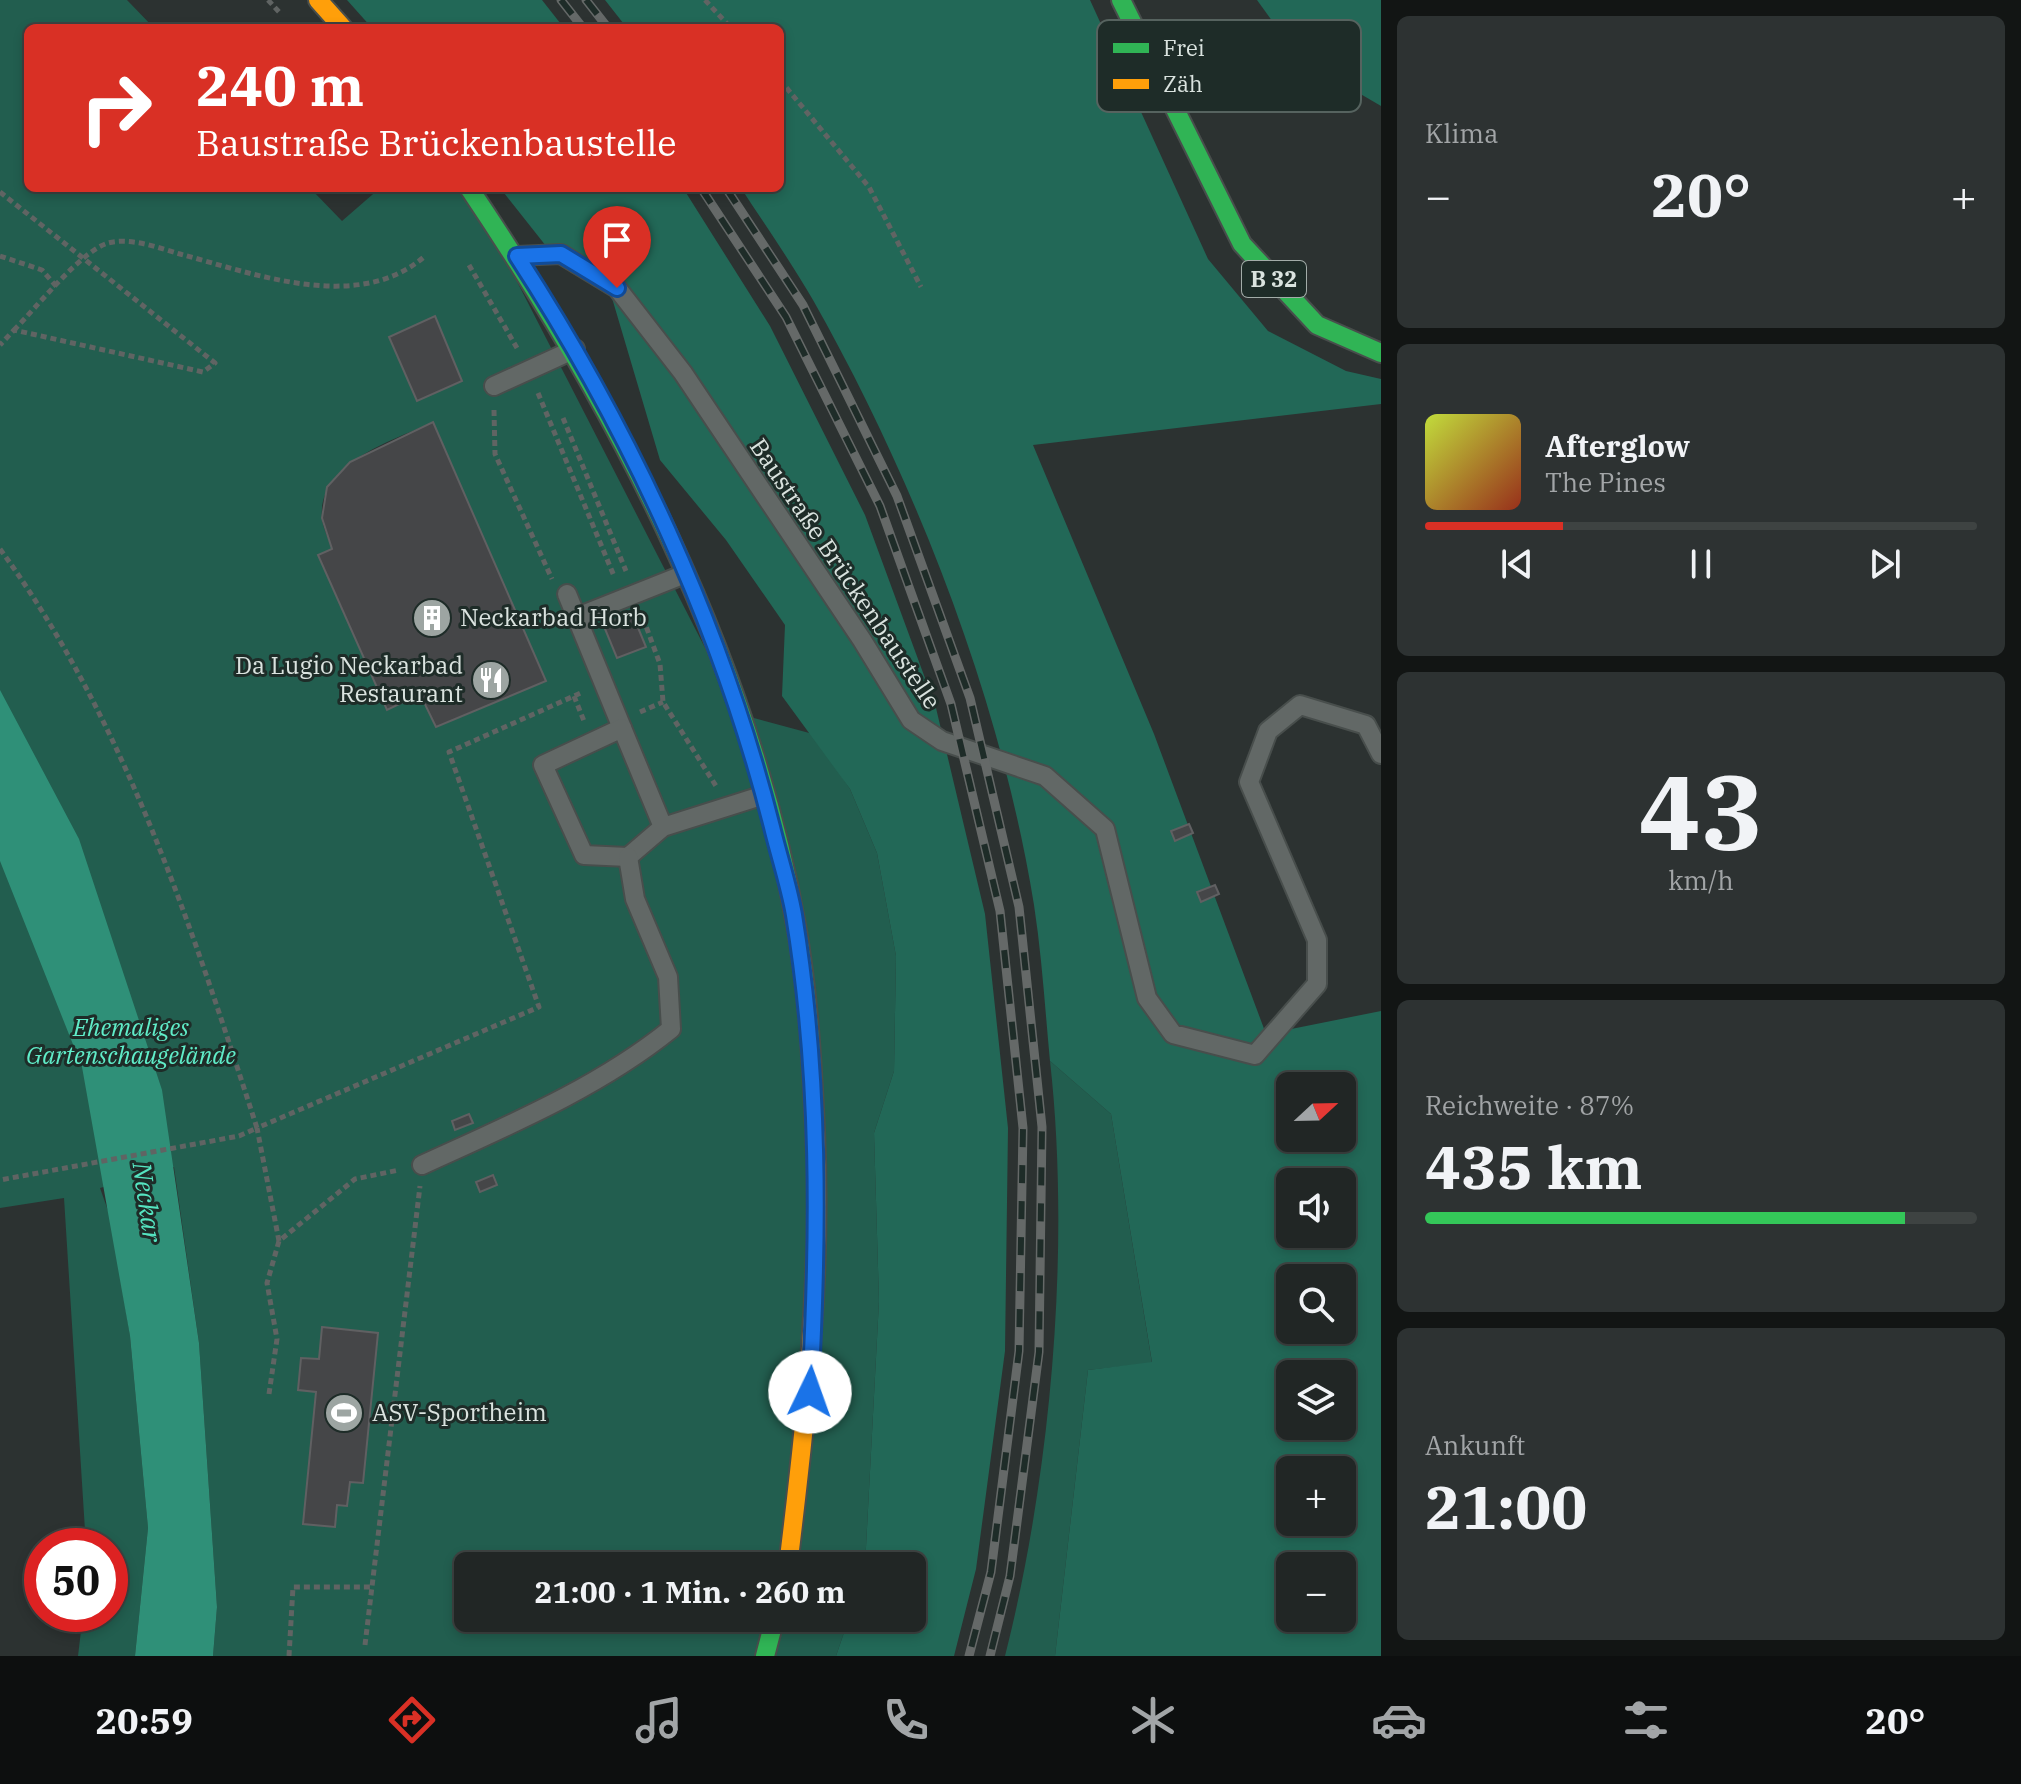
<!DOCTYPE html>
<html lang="de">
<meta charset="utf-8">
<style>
:root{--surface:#212625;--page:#2d3232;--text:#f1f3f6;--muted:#a2a5a7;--line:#3e4342;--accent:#d93025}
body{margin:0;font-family:"IBM Plex Serif",serif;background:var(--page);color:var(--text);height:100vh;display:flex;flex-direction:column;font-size:30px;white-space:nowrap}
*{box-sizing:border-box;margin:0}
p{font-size:26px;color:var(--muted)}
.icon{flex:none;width:44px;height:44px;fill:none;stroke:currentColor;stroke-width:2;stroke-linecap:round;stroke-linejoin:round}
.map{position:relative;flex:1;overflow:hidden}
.sheet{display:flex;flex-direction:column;gap:16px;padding:16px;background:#121514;width:640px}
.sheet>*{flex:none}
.hud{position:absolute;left:24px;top:24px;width:760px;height:168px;border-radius:12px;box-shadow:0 4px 12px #0003,0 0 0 2px var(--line);background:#d93025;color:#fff;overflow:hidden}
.needle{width:52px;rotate:68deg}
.tools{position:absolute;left:1276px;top:1072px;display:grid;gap:16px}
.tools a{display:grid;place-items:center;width:80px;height:80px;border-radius:12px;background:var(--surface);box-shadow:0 4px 12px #0003,0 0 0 2px var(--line);font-size:40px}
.speed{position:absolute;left:24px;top:1528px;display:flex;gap:16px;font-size:40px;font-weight:700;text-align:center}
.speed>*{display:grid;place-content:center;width:104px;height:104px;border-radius:50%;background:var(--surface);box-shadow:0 4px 12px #0003,0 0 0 2px var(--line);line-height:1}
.speed .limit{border:12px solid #d22;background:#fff;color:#111}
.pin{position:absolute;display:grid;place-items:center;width:68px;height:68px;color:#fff;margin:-82px -34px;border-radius:50% 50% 50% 0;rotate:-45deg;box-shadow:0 0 8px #0007}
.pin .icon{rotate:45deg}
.me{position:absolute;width:88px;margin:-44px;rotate:3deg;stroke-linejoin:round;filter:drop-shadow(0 0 6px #0008)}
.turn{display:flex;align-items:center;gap:28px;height:168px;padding:0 40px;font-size:36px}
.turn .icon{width:104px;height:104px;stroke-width:2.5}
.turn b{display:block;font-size:56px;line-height:68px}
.big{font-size:60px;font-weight:800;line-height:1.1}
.sheet .tile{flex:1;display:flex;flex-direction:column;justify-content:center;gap:12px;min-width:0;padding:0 28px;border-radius:12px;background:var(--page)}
.sheet .dial{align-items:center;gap:0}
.dial b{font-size:104px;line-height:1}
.song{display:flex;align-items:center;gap:24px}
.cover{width:96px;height:96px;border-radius:12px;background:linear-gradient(135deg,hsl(70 70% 55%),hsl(10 70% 35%))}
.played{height:8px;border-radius:4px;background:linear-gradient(90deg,var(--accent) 25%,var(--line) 25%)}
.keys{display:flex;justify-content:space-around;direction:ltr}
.heat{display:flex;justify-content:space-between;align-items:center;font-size:44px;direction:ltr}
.charge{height:12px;border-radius:6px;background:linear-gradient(90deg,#34c759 87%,var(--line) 0)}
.trip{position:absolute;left:454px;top:1552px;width:472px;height:80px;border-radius:12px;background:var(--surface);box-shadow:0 4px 12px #0003,0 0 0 2px var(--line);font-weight:800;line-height:80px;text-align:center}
.tabs{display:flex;height:128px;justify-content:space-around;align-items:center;background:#0d0f0f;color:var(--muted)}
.tabs .icon{width:56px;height:56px}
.tabs .on{color:var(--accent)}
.tabs b{font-size:36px;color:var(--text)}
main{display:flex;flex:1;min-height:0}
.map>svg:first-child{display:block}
</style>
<main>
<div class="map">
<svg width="1381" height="1656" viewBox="0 0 1381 1656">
<rect width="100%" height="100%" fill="#2c3231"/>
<g fill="#225e4f" fill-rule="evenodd">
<path d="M0,0H127L154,28H28V188H310L342,221L380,188H469L739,714L813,734L850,789L877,853L896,956L894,1071L874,1133L879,1301L865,1566H468V1618H849L836,1656H213L217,1607L199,1343L174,1167L100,1188L111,1219L130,1336L148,1528L135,1656H78L83,1614H110V1546H86L64,1198L0,1208ZM433,422L545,681L437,727L420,694L319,555L332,549C329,540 323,528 322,519C317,462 393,441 433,422Z"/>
<path d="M1050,1061L1111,1114L1152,1363L1088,1370L1055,1656H1005C1051,1474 1071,1248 1050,1061Z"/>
</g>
<g fill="#226857" fill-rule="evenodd">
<path d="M347,0H542L564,28H372Z"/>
<path d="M605,0H1090L1208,259L1268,331L1346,371L1381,379V404L1033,445L1154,734L1266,1034L1381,1011V1656H1055L1088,1370L1152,1362L1111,1114L1050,1061C1045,1009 1042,957 1034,905C1001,700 915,480 813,300C791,262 765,225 741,188H780V28H627ZM1290,1086H1342V1138H1290ZM1290,1182H1342V1234H1290ZM1290,1278H1342V1330H1290ZM1290,1374H1342V1426H1290ZM1290,1470H1342V1522H1290ZM1290,1566H1342V1618H1290Z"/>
<path d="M1257,0H1381V106L1299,58Z"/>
<path d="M500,188H683L770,326L865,515L936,708L985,914L1008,1128L1005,1351L976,1569L954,1656H836L849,1618H912V1566H865L879,1301L874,1133L894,1071L896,956L877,853L850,789L782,696L785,625L726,540L660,460L612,298L616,277L564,248L546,246Z"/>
</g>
<path fill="#2f9078" d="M0,690L79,839L162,1090L199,1343L217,1607L213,1656H135L148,1528L130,1336L82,1067L0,861Z"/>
<g fill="#454648" stroke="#606062" stroke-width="2">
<path d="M435,316L462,381L417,401L389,337Z"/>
<path d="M433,422L546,681L436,727L420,694L387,710L318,555L332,549L322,518L327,487L350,462Z"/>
<path d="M632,613L646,647L617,658L603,624Z"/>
<path d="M1189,824L1193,833L1175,841L1171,831Z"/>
<path d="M1215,885L1219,894L1201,902L1197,892Z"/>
<path d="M469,1114L473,1123L455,1130L452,1121Z"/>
<path d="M493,1175L497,1185L480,1192L476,1182Z"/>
<path d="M322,1327L378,1333L363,1483L350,1482L347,1506L337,1505L335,1527L303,1524L316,1392L298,1390L301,1358L319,1359Z"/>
</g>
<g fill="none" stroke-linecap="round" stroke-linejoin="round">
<g stroke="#484e4c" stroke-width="22">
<g id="lane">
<path d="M517,256L561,254L617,288L683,373L862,640L911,720L942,741L1045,776L1105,829L1147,998L1173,1034L1255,1055L1317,984V940L1249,782L1268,731L1300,705L1366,725L1381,754"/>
<path d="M494,386L575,349"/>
<path d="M567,594L622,728"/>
<path d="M577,617L685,574"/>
<path d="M663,827L622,728L543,765L584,855L628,857L663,827L764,795"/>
<path d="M422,1165C507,1126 598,1088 671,1029L668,977L635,899L628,857"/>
</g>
</g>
<g stroke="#484e4c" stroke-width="22">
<g id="fast">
<path d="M1121,0L1242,244L1317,325L1381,353"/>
<path d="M469,188C619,411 748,658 796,925C808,993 812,1062 815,1130"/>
<path d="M765,1656L775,1618"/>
</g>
</g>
<g stroke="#484e4c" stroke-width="22">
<g id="slow">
<path d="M318,0L343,28"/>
<path d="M788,1566C806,1420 822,1278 815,1130"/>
</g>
</g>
<g stroke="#606463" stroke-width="5" stroke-dasharray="6 4" stroke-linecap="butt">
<path d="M268,0L281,14"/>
<path d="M705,0L731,28"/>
<path d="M780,80L869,187L921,287"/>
<path d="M0,192L215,363L203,372L14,330L0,345"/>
<path d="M0,256L42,270L57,287"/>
<path d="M469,265L517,348"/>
<path d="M14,330C36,308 81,251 108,243C131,237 159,248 180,254C255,274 359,314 425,256"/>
<path d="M538,393L614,576"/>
<path d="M494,410L495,454L552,579"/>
<path d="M563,418L626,571"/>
<path d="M0,549C125,720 192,928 257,1128L239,1136L0,1180"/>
<path d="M643,618L660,664L663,702L716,786"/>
<path d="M574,696L584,721"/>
<path d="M640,712L663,702"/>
<path d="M279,1241L257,1128L539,1007L449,752L583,692"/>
<path d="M269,1394L277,1339L267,1283L279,1241L355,1179L399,1170"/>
<path d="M365,1645L420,1186"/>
<path d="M289,1656L293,1587H370"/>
</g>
<use href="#lane" stroke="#626866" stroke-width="18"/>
<use href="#fast" stroke="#30b455" stroke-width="18"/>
<use href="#slow" stroke="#ff9f0a" stroke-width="18"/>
<g stroke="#656968" stroke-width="9">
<g id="rail">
<path d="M561,0L583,28"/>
<path d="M586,0L608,28"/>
<path d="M701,188L786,317L880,506L951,704L1000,911L1023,1128L1019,1351L991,1572L969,1656"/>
<path d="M726,188L803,305L897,496L970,698L1019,907L1042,1127L1039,1352L1010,1576L990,1656"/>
</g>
</g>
<use href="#rail" stroke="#1e2c28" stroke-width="6" stroke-dasharray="18" stroke-linecap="butt"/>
</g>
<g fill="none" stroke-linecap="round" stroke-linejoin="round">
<g stroke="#114b97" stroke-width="20">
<path id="route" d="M617,288L561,254L517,256C630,430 721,625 772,827C779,856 789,886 794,915C820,1074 819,1232 810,1392"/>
</g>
<use href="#route" stroke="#1a73e8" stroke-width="14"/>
</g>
<defs>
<g id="building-disc" transform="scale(2)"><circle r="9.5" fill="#9da5a2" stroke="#1e2c28"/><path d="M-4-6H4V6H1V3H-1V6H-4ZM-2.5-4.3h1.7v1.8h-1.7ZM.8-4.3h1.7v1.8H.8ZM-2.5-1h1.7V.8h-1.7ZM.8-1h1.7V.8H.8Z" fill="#fff"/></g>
<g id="restaurant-disc" transform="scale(2)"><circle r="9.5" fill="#9da5a2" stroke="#1e2c28"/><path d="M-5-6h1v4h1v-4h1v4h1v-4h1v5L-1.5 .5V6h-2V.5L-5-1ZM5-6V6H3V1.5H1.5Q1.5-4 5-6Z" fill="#fff"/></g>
<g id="stadium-disc" transform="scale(2)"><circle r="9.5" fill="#9da5a2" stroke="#1e2c28"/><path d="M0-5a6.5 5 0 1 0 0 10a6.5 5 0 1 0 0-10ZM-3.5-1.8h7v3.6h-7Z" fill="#fff"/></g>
</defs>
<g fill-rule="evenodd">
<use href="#building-disc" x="432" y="618"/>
<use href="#restaurant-disc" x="491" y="680"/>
<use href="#stadium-disc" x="344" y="1413"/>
</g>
<g text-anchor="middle" stroke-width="6" stroke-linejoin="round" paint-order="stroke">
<rect fill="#1e2c28" stroke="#a2aca8" stroke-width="2" x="1242" y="261" width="64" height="36" rx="6"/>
<g font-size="22" font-weight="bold" fill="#dae3df">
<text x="1274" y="287">B 32</text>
</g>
<g font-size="24" fill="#dae3df" stroke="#1e2c28">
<text transform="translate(845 574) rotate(56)" y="8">Baustraße Brückenbaustelle</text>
</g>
<g font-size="24" fill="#dae3df" stroke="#1e2c28" text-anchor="start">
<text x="460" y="626">Neckarbad Horb</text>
<text x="463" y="674" text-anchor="end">Da Lugio Neckarbad<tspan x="463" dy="28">Restaurant</tspan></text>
<text x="372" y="1421">ASV-Sportheim</text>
</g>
<g font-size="24" font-style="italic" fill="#60edc9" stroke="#1e2c28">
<text x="131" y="1036">Ehemaliges<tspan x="131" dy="28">Gartenschaugelände</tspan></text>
</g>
<g font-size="26" font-style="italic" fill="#55e5c1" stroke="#1e2c28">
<text transform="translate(147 1202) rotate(82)" y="9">Neckar</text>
</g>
</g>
<rect x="1097" y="20" width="264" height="92" rx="12" fill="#1e2c28" stroke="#56635f" stroke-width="2"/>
<rect x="1113" y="43" width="36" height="10" fill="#30b455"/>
<rect x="1113" y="79" width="36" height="10" fill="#ff9f0a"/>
<g font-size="22" fill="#dae3df">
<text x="1163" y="56">Frei</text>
<text x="1163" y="92">Zäh</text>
</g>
</svg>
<div class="tools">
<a><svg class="needle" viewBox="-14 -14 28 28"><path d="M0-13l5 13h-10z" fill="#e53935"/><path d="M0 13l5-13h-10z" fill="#a2a5a7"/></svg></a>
<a><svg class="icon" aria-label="sound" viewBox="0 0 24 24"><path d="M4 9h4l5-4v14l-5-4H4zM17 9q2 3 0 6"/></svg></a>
<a><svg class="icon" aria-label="search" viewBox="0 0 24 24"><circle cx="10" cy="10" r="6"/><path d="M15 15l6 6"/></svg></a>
<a><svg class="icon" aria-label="layers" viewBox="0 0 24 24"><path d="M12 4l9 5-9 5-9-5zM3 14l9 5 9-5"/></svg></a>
<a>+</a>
<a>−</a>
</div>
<div class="speed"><div class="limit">50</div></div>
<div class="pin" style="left:617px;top:288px;background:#d93025"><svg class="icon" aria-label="arrive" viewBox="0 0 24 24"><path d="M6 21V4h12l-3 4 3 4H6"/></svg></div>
<svg class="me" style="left:810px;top:1392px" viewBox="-20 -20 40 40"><circle r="19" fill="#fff"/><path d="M0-13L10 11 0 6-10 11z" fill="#1a73e8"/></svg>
<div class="trip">21:00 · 1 Min. · 260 m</div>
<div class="hud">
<div class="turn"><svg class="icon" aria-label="right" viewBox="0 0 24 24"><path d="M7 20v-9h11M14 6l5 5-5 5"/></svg><div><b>240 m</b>Baustraße Brückenbaustelle</div></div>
</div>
</div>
<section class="sheet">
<div class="tile"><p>Klima</p>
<div class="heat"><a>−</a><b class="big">20°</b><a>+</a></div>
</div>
<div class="tile">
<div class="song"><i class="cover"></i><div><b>Afterglow</b><p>The Pines</p></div></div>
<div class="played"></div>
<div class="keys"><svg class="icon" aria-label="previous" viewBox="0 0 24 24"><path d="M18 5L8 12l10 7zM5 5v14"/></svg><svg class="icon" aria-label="pause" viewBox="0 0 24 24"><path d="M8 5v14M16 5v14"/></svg><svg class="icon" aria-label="next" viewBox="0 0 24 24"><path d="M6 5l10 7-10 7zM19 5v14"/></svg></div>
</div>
<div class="tile dial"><b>43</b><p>km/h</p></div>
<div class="tile"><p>Reichweite · 87%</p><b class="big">435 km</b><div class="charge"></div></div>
<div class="tile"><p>Ankunft</p><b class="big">21:00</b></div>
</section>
</main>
<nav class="tabs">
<b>20:59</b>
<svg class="icon on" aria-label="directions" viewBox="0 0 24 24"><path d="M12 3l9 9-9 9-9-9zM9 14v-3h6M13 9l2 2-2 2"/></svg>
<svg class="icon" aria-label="music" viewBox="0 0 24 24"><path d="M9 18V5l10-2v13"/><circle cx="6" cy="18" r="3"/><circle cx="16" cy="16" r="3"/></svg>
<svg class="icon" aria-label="phone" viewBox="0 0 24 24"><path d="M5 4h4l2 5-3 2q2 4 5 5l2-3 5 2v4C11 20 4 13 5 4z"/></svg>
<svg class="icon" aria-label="climate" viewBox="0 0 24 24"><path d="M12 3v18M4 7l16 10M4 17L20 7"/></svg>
<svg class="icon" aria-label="car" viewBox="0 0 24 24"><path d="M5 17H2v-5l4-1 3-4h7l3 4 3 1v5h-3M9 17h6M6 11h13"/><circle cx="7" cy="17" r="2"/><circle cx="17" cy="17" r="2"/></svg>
<svg class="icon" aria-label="filters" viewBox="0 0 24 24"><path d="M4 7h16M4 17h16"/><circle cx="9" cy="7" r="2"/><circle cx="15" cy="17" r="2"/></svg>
<b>20°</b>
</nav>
